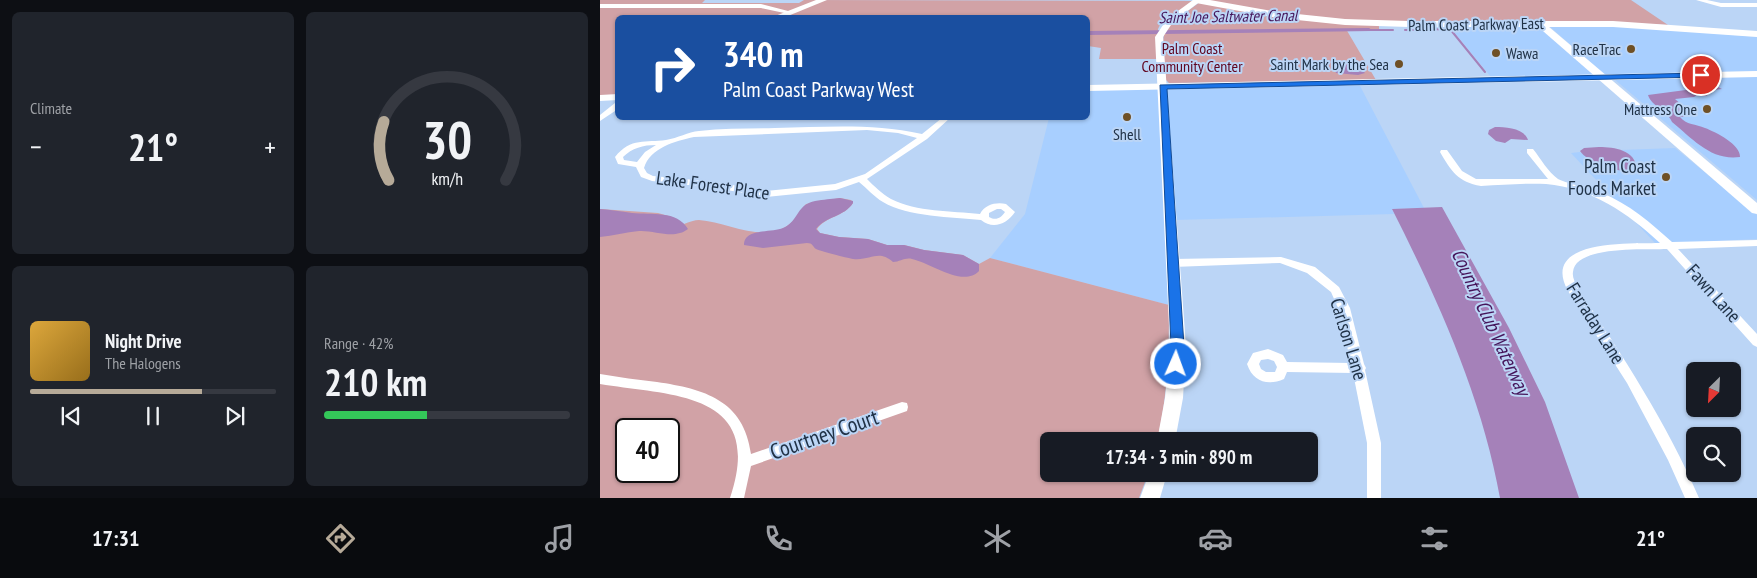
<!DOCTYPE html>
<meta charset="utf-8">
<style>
:root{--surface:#171b24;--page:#20242c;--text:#f1f3f6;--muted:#9ea1a6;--line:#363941;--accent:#b6aa98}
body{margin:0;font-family:"PT Sans Narrow",sans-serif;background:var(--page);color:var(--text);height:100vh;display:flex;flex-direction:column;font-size:19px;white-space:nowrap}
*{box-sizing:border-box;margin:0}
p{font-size:16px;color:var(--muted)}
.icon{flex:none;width:28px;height:28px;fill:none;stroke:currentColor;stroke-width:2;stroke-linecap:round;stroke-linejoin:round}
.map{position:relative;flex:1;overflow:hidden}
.drawer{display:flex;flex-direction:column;gap:12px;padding:12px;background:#0d0f14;width:600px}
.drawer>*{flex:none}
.top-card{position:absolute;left:15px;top:15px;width:475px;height:105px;border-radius:8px;box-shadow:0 1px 4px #0004;background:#1a4fa0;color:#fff;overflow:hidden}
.needle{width:32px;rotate:204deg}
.tools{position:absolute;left:1086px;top:362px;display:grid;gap:10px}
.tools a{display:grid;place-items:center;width:55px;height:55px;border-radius:8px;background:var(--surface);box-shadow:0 1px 4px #0004;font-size:25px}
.speed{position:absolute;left:15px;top:418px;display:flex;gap:10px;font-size:25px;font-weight:700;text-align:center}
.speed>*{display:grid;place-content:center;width:65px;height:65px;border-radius:50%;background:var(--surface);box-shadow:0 1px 4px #0004;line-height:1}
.speed .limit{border:2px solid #111;border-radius:8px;background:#fff;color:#111}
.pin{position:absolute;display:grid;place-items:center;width:42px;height:42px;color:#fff;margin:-21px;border:2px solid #fff;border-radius:50%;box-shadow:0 1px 5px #0007}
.me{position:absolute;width:55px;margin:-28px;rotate:2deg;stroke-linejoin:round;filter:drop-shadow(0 0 4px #0008)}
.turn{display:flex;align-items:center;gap:18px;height:105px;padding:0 25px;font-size:22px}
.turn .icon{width:65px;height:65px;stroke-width:2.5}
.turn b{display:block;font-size:35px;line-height:42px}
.big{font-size:38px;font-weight:600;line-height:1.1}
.drawer .card{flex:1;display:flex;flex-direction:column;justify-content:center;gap:8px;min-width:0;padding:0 18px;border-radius:8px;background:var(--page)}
.drawer .dial{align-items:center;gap:0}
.dial svg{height:130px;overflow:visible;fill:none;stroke:var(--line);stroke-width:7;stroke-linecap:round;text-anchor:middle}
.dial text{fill:var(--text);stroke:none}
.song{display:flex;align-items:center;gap:15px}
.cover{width:60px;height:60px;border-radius:8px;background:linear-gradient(135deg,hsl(40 70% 55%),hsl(40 70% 35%))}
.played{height:5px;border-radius:2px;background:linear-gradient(90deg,var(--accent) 70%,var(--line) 70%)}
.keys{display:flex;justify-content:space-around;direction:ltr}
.heat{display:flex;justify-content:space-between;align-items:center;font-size:28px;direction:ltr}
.charge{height:8px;border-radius:4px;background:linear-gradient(90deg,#34c759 42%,var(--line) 0)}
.drawer .tiles{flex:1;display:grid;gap:12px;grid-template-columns:repeat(2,1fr)}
.trip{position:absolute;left:440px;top:432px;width:278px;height:50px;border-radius:8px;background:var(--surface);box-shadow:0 1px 4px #0004;font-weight:600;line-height:50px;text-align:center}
.dock{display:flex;height:80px;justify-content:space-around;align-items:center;background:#090b0e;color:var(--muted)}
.dock .icon{width:35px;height:35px}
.dock .current{color:var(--accent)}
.dock b{font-size:22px;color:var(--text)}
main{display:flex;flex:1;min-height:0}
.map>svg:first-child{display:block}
</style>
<main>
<section class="drawer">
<div class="tiles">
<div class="card"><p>Climate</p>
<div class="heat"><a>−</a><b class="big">21°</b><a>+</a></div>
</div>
<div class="card dial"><svg viewBox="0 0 100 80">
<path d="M14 69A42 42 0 1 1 86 69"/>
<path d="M14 69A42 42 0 0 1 11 33" stroke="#b6aa98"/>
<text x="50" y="56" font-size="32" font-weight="700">30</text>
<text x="50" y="72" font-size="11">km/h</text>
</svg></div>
<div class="card">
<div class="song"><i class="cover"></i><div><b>Night Drive</b><p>The Halogens</p></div></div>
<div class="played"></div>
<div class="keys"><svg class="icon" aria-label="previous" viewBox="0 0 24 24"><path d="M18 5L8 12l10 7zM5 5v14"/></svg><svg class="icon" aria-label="pause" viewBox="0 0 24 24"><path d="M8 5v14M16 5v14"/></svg><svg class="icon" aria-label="next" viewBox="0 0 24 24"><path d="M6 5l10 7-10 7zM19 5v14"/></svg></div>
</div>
<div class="card"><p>Range · 42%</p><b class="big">210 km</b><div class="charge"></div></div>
</div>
</section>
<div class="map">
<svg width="1157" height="498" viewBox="0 0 1157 498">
<rect width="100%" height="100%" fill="#bbd5f6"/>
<g fill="#a8cfff">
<path d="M939,25L998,75L891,77L850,27Z"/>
<path d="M948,25L1029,26L1157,37V71L1005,75Z"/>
<path d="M1157,76V200L1014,79Z"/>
<path d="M759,84L824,208L792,209L794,214L575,220L567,88Z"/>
<path d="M559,88L569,305L390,258L425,214L449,118H488V90Z"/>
<path d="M1075,148L1157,215V239L1056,244L971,153L980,152L998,164L1022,171L1037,169L1035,160L1027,153L1020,150Z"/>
</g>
<g fill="#d1a2a6" fill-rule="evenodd">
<path d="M0,0H105L102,3H199L204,0L595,1L560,25L558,29L557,59H499L501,48L488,46V18H18L17,96H0Z"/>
<path d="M602,0H1031L1068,25C971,19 876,25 779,22C719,21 661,10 602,0Z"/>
<path d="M600,2L779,25V29H746L776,80L569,83L566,80C565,63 560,43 566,27Z"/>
<path d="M240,198L251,200L253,203C244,217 226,216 217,229L220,233L239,237L268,239L287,245H304L324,250L363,255L379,264L390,258L569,305C569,351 568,396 557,441H449V474H548L539,498H0V209L58,213L72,217L84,224C89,222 95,220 99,220C129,222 166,246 192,222C198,217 201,210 206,204ZM26,429H69V471H26Z"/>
</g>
<g fill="#a581b9">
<path d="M750,64L759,67L765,73L758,75L736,73L735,70L738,66Z"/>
<path d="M1116,86L1122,89L1114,90L1106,96L1097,95L1094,97L1075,99L1090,112L1087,117H1080C1086,125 1096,124 1105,128C1116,132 1141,145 1140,157C1111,161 1093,139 1072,122C1068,111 1052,107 1048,95Z"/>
<path d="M895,127C906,127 924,128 928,140L911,139L905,143L896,141L888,134L889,130Z"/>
<path d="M999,147C1015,147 1035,150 1037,169C1024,176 988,163 980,151L984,148Z"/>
<path d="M230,199L240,198L253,201V203C244,217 226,216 216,229L220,233L239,237L268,239L287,245H304L324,250L363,255L379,264V271C363,288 331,263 312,259C305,257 300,262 293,262C278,249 271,261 253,259C248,258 219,251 216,249C212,246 213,243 207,243L163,248L144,245C144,228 172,233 183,228C196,223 197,209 207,204C213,200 223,200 230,199Z"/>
<path d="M842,207L909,328L945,402L979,498H900C882,397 838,300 792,209Z"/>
<path d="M0,209C11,210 21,211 32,213C51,215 77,210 88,229C74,240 55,230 39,231C26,232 13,236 0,237Z"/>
</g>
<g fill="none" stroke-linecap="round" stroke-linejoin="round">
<g stroke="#a581b9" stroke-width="2">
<path d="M769,30H793"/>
<path d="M805,30L850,29L885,72"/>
</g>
<path fill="#a581b9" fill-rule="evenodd" d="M769,28L772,30L771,31L488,35V31Z"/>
<g fill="#fff" fill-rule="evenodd">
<path d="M1096,0H1107L1121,3H1157V7H1121Z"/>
<path d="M0,4H161L192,12L189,14L161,8H0Z"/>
<path d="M15,103H18V109L0,121V115Z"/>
<path d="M342,118H350L327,139L267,179C274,186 282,194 291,199C317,212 351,211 380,214C385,204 397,202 406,204L415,212C407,224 393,230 381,220C352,217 308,217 283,202C274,197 267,188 259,182L236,190L166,197L116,188L52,181L41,177L36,167L18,164L15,157C31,137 46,143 66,140C78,138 88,132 99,131C124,128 150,129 175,128C226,127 272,123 322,134ZM267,130L298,133L317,138L265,174L235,184L166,191L116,182L53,176L47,173L44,168C50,148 75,141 94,137ZM56,145L45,152L37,162L24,160L23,157C32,148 43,145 56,145ZM397,209H401L405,212C401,218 396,221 389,217V213Z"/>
<path d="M927,149H933C941,159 948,172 958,179C962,182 994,189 1002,193C1029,204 1051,223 1072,242L1157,240V246L1078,249L1157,334V347L1153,345L1067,249C1047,250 975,245 973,272C972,277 975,282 977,287C1022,355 1067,423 1099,498H1085L1068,460L1027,383L968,291C939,238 1032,244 1060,243C1028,213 991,188 946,184C925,183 903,185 881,186C858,182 851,171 840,152L841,150H847L862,171L876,179H948L927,153Z"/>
<path d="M681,257L715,267L739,287L750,308L764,364L766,368L765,370L781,443V498H767V443L753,373L687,372L684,379C668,386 653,382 647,364L653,353L668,349L683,355L687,362L751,363L738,308L731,292L707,273L680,263L573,267L568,263L573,259ZM668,359L674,361L677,367L675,372H666L661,369L659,364L661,360Z"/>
<path d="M0,374C19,377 38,380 57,382C104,389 144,400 151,454L302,402L307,403L308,407L307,411L151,466L144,498H130C166,391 72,396 0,384Z"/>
</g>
<g fill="#fff" fill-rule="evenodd">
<path d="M216,0H227L183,18H170Z"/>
<path d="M593,0H602L573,22L563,37L586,346L583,398L575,441H557L565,398L570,346L555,37L567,19Z"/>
<path d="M936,21H942L1157,203V214L1152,213L936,25Z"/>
<path d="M549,474H567L560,498H540Z"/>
</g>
<g fill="#fff" fill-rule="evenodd">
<path d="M592,0H610L678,12L745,19L809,21H1013L1157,31V37L1013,27H809L745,25L678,18L596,3Z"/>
<path d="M1157,71V77L488,91V85Z"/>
<path d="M18,94V100L0,101V95Z"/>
</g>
</g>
<path fill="#1a73e8" stroke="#114b97" d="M1101,73H1104V77L567,89L584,346L581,367L576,369L572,367L570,364L571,346L560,85Z"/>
<g fill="#6f5025" stroke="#bbd5f6" stroke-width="2">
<circle cx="1031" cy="49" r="5"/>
<circle cx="896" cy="53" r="5"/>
<circle cx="799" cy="64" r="5"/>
<circle cx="1107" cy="109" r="5"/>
<circle cx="527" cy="117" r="5"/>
<circle cx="1066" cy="177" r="5"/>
</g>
<g text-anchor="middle" stroke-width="4" stroke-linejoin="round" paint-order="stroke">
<g font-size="16" font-style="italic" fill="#45155a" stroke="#bbd5f6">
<text transform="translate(628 16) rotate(-1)" y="6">Saint Joe Saltwater Canal</text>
</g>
<g font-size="16" fill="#203247" stroke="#bbd5f6">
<text transform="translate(876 24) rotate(-1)" y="6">Palm Coast Parkway East</text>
</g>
<g font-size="16" fill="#60051f" stroke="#bbd5f6">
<text x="592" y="54">Palm Coast<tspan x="592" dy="18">Community Center</tspan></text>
</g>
<g font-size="16" fill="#203247" stroke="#bbd5f6" text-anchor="end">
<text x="1021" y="55">RaceTrac</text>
<text x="906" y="59" text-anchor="start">Wawa</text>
<text x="789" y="70">Saint Mark by the Sea</text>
<text x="1097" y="115">Mattress One</text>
<text x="527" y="140" text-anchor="middle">Shell</text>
</g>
<g font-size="19" fill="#203247" stroke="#bbd5f6" text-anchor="end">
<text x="1056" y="173">Palm Coast<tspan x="1056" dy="22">Foods Market</tspan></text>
</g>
<g font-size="19" fill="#203247" stroke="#bbd5f6">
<text transform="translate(113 185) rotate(8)" y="7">Lake Forest Place</text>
<text transform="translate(1114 293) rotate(48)" y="7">Fawn Lane</text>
<text transform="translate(996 323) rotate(58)" y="7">Farraday Lane</text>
<text transform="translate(749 339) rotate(73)" y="7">Carlson Lane</text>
</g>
<g font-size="20" font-style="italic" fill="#45155a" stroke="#bbd5f6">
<text transform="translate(891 322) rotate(65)" y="7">Country Club Waterway</text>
</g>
<g font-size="22" fill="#203247" stroke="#bbd5f6">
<text transform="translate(224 434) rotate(-19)" y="8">Courtney Court</text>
</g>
</g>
</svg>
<div class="tools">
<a><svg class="needle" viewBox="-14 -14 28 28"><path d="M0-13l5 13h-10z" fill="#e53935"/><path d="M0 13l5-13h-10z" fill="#9ea1a6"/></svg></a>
<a><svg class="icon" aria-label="search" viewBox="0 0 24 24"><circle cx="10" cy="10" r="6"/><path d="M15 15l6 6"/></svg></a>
</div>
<div class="speed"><div class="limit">40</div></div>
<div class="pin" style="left:1101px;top:75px;background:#d93025"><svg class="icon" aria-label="arrive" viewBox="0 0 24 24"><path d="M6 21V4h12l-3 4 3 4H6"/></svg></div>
<svg class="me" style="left:576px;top:364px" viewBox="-20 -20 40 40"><circle r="17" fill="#1a73e8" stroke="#fff" stroke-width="3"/><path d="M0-11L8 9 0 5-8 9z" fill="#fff"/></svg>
<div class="trip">17:34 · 3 min · 890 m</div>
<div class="top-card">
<div class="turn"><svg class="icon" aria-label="right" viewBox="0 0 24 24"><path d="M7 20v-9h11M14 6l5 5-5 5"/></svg><div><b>340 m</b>Palm Coast Parkway West</div></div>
</div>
</div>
</main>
<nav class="dock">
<b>17:31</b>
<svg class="icon current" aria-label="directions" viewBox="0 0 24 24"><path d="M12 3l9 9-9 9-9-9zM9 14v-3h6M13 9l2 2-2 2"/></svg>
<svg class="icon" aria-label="music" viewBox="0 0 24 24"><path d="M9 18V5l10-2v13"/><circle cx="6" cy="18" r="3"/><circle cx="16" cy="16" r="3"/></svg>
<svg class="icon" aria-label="phone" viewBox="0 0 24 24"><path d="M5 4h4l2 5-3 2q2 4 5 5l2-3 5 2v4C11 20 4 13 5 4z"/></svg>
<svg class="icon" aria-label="climate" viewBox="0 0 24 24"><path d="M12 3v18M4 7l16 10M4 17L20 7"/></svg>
<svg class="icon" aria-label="car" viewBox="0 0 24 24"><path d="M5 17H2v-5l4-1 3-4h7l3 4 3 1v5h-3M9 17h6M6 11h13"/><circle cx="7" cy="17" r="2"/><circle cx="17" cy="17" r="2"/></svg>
<svg class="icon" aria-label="filters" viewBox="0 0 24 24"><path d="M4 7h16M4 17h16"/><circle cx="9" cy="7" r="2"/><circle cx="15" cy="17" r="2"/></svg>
<b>21°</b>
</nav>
